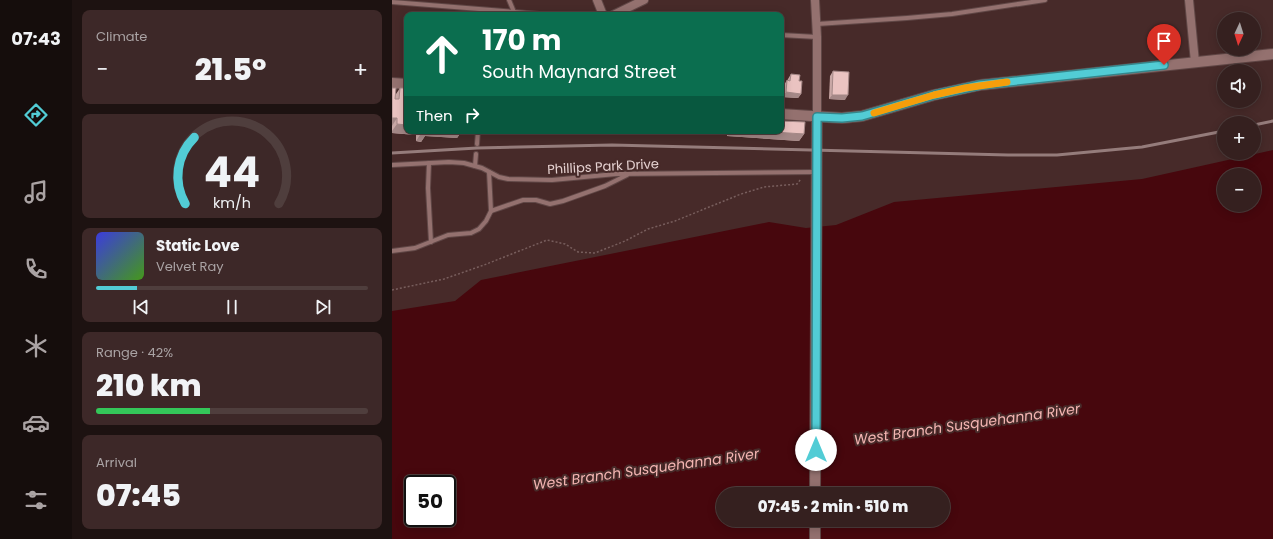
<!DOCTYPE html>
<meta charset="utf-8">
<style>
:root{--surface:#35201f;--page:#3d2828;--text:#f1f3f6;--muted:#aaa3a4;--line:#4f3e3d;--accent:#52ccd5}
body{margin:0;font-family:Poppins,sans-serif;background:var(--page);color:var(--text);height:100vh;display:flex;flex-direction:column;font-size:15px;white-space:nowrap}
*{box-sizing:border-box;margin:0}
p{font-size:13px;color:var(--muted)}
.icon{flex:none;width:22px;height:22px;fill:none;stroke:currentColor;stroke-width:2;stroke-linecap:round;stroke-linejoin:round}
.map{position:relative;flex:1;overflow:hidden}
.details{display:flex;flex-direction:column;gap:10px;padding:10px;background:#1d1211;width:320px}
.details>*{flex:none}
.banner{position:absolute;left:12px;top:12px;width:380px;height:122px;border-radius:8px;box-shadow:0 2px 10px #0003,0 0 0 1px var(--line);background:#0b6e4f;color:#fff;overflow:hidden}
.needle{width:26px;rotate:184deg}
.tools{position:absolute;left:825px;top:12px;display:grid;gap:8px}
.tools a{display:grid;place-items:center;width:44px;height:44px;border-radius:50%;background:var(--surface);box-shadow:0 2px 10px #0003,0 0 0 1px var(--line);font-size:20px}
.speed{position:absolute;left:12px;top:475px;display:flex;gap:8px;font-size:20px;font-weight:700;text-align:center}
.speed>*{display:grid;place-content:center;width:52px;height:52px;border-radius:50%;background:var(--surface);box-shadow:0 2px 10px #0003,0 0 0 1px var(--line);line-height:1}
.speed .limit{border:2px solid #111;border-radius:6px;background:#fff;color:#111}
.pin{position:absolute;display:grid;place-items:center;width:34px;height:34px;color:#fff;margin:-41px -17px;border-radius:50% 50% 50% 0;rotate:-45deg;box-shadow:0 0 4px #0007}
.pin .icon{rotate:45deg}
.me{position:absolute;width:44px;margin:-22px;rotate:0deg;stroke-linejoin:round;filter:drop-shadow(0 0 3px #0008)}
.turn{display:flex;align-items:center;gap:14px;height:84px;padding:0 12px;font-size:18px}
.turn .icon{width:52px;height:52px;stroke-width:2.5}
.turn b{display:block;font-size:28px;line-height:34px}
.then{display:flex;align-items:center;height:38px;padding:0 12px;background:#0003;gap:8px;font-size:15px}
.big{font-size:30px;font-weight:800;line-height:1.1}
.details .card{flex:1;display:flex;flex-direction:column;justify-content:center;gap:6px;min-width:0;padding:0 14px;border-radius:8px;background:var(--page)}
.details .dial{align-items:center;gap:0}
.dial svg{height:104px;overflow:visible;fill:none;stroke:var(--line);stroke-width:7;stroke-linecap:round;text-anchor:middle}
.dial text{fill:var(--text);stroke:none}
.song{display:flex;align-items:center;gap:12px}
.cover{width:48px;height:48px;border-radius:6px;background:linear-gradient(135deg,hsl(240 70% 55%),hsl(100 70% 35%))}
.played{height:4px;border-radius:2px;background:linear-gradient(90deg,var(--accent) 15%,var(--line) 15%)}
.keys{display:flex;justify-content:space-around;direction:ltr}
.heat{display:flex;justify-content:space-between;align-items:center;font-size:22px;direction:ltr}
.charge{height:6px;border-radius:3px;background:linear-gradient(90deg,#34c759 42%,var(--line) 0)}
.trip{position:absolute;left:324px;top:487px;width:234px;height:40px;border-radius:20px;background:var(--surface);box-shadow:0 2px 10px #0003,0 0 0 1px var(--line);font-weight:800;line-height:40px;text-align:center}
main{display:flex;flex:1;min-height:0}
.dock{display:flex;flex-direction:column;width:72px;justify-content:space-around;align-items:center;background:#150d0c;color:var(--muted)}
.dock .icon{width:28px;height:28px}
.dock .selected{color:var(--accent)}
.dock b{font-size:18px;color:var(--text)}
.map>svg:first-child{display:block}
</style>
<main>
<nav class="dock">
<b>07:43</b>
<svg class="icon selected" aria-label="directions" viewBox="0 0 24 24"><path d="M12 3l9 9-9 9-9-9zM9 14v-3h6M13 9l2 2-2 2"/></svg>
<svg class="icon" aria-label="music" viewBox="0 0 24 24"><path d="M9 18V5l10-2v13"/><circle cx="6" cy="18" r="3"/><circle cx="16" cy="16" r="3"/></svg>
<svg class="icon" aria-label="phone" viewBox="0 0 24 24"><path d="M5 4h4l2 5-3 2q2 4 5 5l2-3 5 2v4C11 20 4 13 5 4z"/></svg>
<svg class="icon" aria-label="climate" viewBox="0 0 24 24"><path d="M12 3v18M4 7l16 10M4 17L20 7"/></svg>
<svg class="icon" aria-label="car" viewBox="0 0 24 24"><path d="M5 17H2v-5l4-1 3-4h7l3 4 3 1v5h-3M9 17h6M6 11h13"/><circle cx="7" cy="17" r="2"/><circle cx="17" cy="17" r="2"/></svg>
<svg class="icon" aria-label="filters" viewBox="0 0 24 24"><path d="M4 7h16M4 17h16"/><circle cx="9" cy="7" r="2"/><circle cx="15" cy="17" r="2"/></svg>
</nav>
<section class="details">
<div class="card"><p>Climate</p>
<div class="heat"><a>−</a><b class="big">21.5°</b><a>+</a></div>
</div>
<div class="card dial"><svg viewBox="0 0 100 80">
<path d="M14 69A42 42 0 1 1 86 69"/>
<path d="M14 69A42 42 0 0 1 21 18" stroke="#52ccd5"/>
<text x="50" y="56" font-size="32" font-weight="700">44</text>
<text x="50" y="72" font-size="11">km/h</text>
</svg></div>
<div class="card">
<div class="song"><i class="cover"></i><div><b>Static Love</b><p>Velvet Ray</p></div></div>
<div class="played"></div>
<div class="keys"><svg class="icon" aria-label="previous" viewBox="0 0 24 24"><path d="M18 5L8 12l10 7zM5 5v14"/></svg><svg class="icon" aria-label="pause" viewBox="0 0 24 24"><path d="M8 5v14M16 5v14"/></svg><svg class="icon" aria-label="next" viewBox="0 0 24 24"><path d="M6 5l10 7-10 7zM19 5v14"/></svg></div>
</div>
<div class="card"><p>Range · 42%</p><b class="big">210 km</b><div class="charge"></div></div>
<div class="card"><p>Arrival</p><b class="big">07:45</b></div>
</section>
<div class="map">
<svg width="881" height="539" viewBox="0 0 881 539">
<rect width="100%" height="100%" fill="#472a29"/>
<path fill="#47070d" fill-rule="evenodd" d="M881,150V539H0V311L63,301L89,280L377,222L414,228L444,225L502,202L750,179ZM832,175H862V205H832ZM21,484H55V518H21ZM331,494H551V520H331Z"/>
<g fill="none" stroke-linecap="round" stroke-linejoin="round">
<g stroke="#604746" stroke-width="6">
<g id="service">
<path d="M117,0L122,12"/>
<path d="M0,2L160,15"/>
<path d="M425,24L515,18L560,14L653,0"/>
<path d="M389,35L425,37"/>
<path d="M85,144L86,131"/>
<path d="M37,163L36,188L39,242"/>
<path d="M0,165L57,162L72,163L90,168L107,177L116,179L160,180L224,174L424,172"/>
<path d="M83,166L84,154"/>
<path d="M99,211L131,200H144L158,204L171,201L213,186L235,175"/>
<path d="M0,251L23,248L56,235L79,233L87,229L94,221L99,211L97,172"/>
</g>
</g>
<g stroke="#604746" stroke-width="10">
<g id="minor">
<path d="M205,0L211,15"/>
<path d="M423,0L425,37V117"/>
<path d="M797,0L803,62"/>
<path d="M221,15L252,0"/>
</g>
</g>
<g stroke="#604746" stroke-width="12">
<g id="secondary">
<path d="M0,83L15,84"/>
<path d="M389,114L450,118L470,116L542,95L588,85L881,54"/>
<path d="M423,494L425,117"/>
<path d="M423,539V520"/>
</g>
</g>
<path stroke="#785e5d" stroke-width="1.5" stroke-dasharray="2 2" stroke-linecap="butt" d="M0,290L52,279L92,265L155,240L173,244L186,252L203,253L233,241L256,229L283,221L349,194L372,187L405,184L409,179"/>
<use href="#service" stroke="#94716f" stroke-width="4"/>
<use href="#minor" stroke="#94716f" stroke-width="8"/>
<use href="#secondary" stroke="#94716f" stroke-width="10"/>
<g stroke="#957c7b" stroke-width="3">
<path d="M862,125L881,121"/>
<path d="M0,153L85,148L220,145L616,155H665L750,147L832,131"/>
</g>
</g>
<g fill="#c9a8a6">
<path d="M441,71L453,100L437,99L438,76Z"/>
<path d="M399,74L407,81L409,94L406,98L390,97L392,85L395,80H396V79Z"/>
<path d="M0,88L4,94L8,88L15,131H70L65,138L33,136L29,142L24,141V135L0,133Z"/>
<path d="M335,131H389L412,134L407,141L335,136Z"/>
</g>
<g fill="#a48887">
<path d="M394,92L409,94L406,98L390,97Z"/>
<path d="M440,95H456L453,100L437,99Z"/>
<path d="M0,118H5L0,126Z"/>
<path d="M5,124L15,125V131H27L24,135L0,133V131Z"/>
<path d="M32,131H70L65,138L33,136L29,142L24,141L30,132Z"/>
<path d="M339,131H366L412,134L407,141L335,136Z"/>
</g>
<g fill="#eac3c1" stroke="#a48887">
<path d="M441,71L457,72L456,95H440Z"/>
<path d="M399,74L408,75L407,81H410L409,94L394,92L395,80L398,81Z"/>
<path d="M0,88H4L3,99H7L8,88H15V125L5,124V118H0Z"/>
<path d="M389,121L413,122L412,134L366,131H389Z"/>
<path d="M30,131H35V133L30,132Z"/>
</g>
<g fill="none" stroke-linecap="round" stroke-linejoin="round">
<g stroke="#35858a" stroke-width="10">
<path id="route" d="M424,450L425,117L450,118L470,116L542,95L588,85L772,65"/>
</g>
<use href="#route" stroke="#52ccd5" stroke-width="7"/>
<path stroke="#f59e0b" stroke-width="7" d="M482,113L542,95L573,88L615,82"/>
</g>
<g text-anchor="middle" stroke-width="4" stroke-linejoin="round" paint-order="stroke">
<g font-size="13" fill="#e5d1d0" stroke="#472a29">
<text transform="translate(211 166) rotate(-3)" y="5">Phillips Park Drive</text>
</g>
<g font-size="14" font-style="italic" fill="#f4b5b2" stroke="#472a29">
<text transform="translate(575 424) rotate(-8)" y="5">West Branch Susquehanna River</text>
<text transform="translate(254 469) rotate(-8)" y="5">West Branch Susquehanna River</text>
</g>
</g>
</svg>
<div class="tools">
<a><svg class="needle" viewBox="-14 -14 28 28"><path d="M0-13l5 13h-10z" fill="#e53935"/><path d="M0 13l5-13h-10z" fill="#aaa3a4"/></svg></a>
<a><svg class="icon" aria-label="sound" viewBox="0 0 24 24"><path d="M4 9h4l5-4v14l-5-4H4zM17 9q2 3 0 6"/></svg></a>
<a>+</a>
<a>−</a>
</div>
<div class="speed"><div class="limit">50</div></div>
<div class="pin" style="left:772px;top:65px;background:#d93025"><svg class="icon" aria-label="arrive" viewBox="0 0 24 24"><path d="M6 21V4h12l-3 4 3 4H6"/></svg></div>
<svg class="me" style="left:424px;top:450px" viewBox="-20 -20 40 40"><circle r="19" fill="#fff"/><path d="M0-13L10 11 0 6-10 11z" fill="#52ccd5"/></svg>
<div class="trip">07:45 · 2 min · 510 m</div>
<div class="banner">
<div class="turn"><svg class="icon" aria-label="ahead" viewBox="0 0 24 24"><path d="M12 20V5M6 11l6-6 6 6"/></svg><div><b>170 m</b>South Maynard Street</div></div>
<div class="then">Then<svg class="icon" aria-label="right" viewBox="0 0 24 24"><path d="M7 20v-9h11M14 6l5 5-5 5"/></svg></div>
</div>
</div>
</main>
